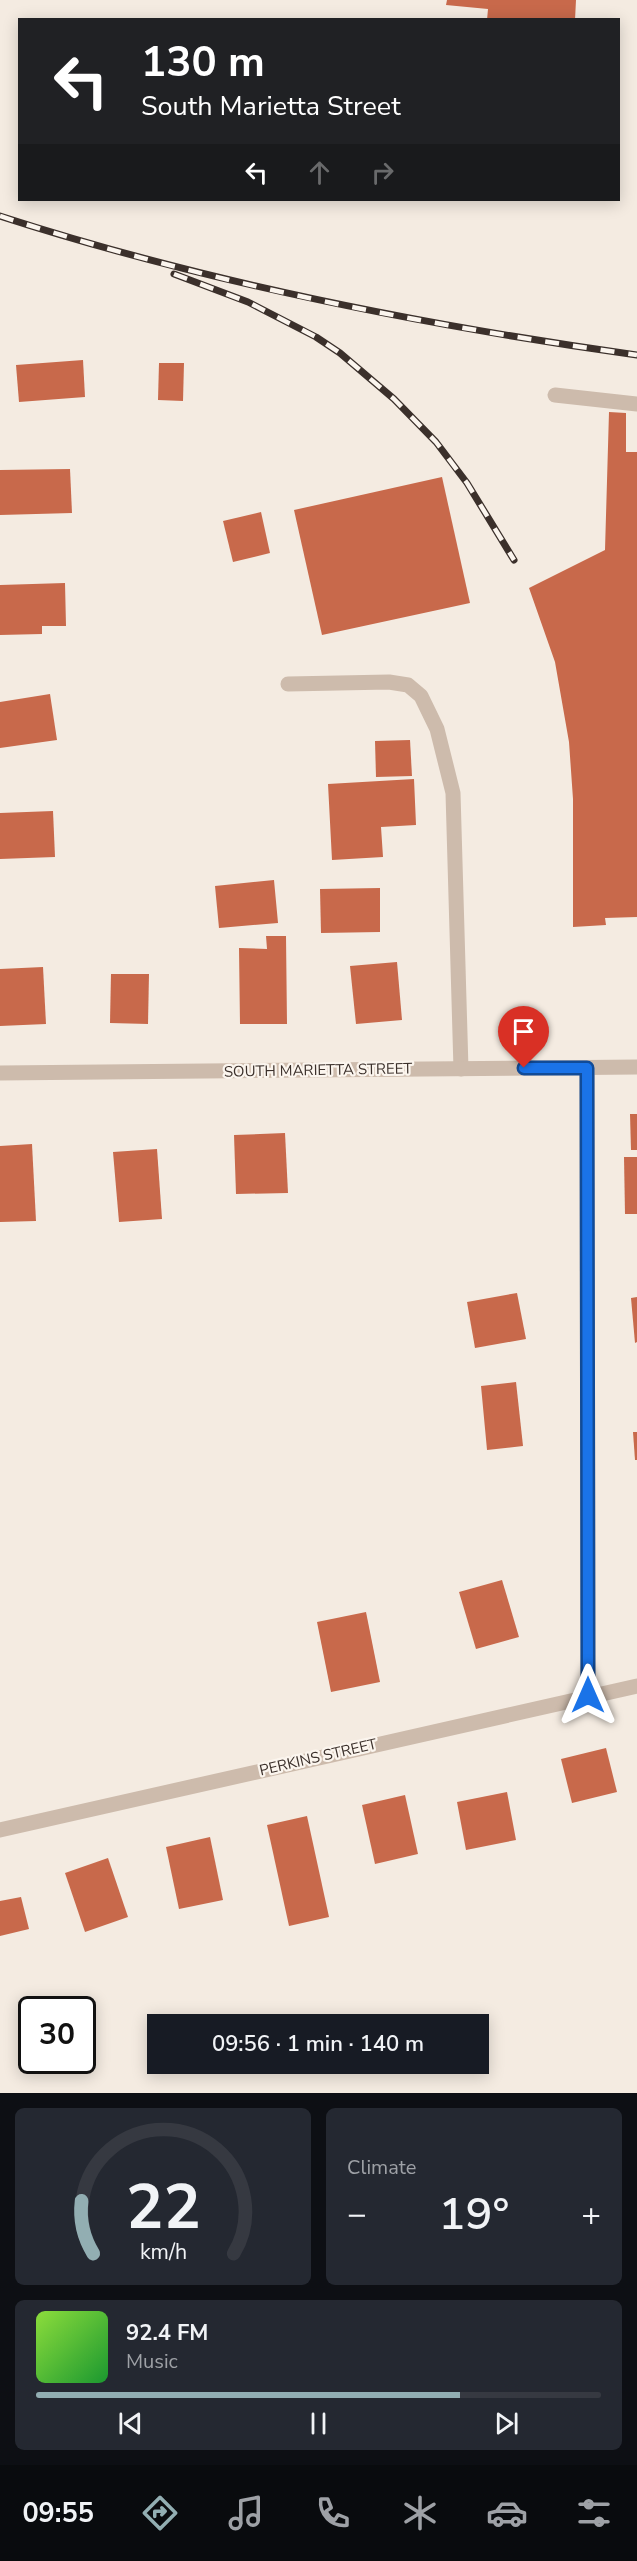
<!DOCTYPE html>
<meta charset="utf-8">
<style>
:root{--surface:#171b24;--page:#242831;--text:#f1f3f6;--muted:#9ea1a6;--line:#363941;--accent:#92aeb2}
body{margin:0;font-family:"Nunito Sans",sans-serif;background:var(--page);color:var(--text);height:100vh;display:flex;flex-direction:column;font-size:22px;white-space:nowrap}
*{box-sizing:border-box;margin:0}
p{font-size:20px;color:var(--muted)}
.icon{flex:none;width:33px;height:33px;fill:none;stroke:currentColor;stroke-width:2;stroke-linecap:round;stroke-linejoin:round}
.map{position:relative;height:2093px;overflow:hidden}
.panel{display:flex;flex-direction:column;gap:15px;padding:15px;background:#0d0f14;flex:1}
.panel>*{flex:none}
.banner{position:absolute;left:18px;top:18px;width:602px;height:183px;border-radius:0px;box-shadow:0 3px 15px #0003;background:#202124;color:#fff;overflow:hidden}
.speed{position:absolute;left:18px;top:1996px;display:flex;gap:12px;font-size:30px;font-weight:700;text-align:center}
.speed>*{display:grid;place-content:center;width:78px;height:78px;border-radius:50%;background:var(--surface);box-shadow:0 3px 15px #0003;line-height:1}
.speed .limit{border:3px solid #111;border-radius:9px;background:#fff;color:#111}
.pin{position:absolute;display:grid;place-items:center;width:51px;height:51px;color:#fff;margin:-62px -26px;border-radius:50% 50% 50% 0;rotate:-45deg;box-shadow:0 0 6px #0007}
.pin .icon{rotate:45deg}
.me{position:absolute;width:66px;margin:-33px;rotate:0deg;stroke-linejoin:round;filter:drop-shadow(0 0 4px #0008)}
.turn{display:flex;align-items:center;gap:21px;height:126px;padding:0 24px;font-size:27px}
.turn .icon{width:78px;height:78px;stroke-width:2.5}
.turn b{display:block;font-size:42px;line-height:51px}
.lanes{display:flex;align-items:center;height:57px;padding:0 24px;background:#0003;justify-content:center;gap:30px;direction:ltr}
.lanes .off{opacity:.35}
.big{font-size:45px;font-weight:600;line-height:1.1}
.panel .card{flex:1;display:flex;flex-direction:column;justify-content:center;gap:9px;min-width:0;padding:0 21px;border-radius:9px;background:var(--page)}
.panel .dial{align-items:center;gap:0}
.dial svg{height:156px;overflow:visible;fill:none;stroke:var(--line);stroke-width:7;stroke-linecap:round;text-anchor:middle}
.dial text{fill:var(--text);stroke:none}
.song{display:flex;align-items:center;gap:18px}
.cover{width:72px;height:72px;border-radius:9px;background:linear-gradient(135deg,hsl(90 70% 55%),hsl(130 70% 35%))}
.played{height:6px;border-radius:3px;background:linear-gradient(90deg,var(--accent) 75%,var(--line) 75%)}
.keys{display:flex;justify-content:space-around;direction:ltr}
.heat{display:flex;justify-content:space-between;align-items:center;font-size:33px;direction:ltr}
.panel .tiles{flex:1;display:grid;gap:15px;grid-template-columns:1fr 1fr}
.card:last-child{grid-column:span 2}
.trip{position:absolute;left:147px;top:2014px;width:342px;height:60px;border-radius:0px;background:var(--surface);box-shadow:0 3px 15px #0003;font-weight:600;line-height:60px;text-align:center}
.tab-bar{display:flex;height:96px;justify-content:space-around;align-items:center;background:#090b0e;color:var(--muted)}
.tab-bar .icon{width:42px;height:42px}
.tab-bar .selected{color:var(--accent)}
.tab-bar b{font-size:27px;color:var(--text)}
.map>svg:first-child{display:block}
</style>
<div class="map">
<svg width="637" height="2093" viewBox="0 0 637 2093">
<rect width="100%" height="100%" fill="#f4ebe1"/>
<g fill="#c8694b">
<path d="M447,0H576L575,20L532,18V20H487L488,9L446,5Z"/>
<path d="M83,360L85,397L19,402L16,365Z"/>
<path d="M159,363H184L183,401L158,400Z"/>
<path d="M609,412L626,413V452H637V917L605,918L606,925L573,927V799L569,742L555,662L529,588L605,550Z"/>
<path d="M70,469L72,513L0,515V470Z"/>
<path d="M442,477L470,603L322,635L294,510Z"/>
<path d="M261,512L270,553L233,562L223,521Z"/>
<path d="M65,583L66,626H42V634L0,635V585Z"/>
<path d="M50,694L57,740L0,748V702Z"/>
<path d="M410,740L412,776L376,777L375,741Z"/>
<path d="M414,779L416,825L381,827L383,857L332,860L328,784Z"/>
<path d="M53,811L55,857L0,859V813Z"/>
<path d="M274,880L278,923L219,928L215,886Z"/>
<path d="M380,888V932L321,933L320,889Z"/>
<path d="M266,936H286L287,1024H240L239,948L267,949Z"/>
<path d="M397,962L402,1020L356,1024L350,966Z"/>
<path d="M43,967L46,1024L0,1026V969Z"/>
<path d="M111,974H149L148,1024L110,1023Z"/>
<path d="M630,1114H637V1150H631Z"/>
<path d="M285,1133L288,1193L236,1194L234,1135Z"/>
<path d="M32,1144L36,1221L0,1222V1146Z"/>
<path d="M157,1149L162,1219L119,1222L113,1152Z"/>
<path d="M624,1157H637V1214H625Z"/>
<path d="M517,1293L526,1339L475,1348L467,1302Z"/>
<path d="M637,1297V1342L635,1343L631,1298Z"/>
<path d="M516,1382L523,1446L487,1450L481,1386Z"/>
<path d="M633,1432H637V1460H635Z"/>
<path d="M502,1580L519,1637L476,1649L459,1592Z"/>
<path d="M366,1612L380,1682L331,1692L317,1622Z"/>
<path d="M606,1748L617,1792L572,1803L561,1759Z"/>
<path d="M507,1792L516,1840L466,1850L457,1802Z"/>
<path d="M405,1795L418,1854L375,1864L362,1805Z"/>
<path d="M307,1816L329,1917L289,1926L267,1825Z"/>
<path d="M210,1837L223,1900L179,1909L166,1847Z"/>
<path d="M108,1858L128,1917L85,1932L65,1873Z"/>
<path d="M21,1897L29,1929L0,1936V1901Z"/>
</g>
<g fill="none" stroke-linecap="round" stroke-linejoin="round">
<g stroke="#cdbbac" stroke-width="15">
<path d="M555,395L637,404"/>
<path d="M288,684L389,682L408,685L421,696L437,729L453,793L461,1069"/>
</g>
<g stroke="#cdbbac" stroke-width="15">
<path d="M587,1068L588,1695"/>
<path d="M0,1073L637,1067"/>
<path d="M0,1830L637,1686"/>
</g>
<g stroke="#3b302b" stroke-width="7">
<g id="rail">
<path d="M0,216C207,283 422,325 637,355"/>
<path d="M174,274L248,302L316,337L340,353L394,399L436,442L467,483L514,560"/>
</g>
</g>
<use href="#rail" stroke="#fbf5ee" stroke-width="4.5" stroke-dasharray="14" stroke-linecap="butt"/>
</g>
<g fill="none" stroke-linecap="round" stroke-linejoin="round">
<g stroke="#114b97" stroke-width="15">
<path id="route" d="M524,1068H587L588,1695"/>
</g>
<use href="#route" stroke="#1a73e8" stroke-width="10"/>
</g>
<g text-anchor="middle" stroke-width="4.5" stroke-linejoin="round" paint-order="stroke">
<g font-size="15" fill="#3b302b" stroke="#fbf5ee">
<text transform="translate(318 1070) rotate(-1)" y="5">SOUTH MARIETTA STREET</text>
<text transform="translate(318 1757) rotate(-13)" y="5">PERKINS STREET</text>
</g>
</g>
</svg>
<div class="speed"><div class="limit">30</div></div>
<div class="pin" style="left:524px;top:1068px;background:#d93025"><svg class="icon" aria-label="arrive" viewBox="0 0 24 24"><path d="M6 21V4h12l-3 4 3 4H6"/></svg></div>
<svg class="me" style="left:588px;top:1695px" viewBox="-20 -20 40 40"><path d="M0-17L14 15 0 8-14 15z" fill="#1a73e8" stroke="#fff" stroke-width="4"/></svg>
<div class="trip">09:56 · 1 min · 140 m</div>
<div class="banner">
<div class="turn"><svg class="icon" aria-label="left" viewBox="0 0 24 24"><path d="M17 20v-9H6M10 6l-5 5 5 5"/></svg><div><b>130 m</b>South Marietta Street</div></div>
<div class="lanes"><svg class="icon" aria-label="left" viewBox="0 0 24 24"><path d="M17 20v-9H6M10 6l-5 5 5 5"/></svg><svg class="icon off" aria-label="ahead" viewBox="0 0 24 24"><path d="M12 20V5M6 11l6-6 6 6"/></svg><svg class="icon off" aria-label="right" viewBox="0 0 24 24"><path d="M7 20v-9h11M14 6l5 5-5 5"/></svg></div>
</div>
</div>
<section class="panel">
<div class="tiles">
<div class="card dial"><svg viewBox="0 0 100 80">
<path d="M14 69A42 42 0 1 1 86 69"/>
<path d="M14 69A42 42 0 0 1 8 42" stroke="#92aeb2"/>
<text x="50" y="56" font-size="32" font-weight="700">22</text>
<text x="50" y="72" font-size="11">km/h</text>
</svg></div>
<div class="card"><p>Climate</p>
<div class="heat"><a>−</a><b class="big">19°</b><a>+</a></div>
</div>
<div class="card">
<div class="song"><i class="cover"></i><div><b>92.4 FM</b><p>Music</p></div></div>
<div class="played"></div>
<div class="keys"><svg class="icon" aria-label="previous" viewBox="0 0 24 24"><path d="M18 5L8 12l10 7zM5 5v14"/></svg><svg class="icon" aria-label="pause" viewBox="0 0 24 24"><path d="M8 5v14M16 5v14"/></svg><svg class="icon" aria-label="next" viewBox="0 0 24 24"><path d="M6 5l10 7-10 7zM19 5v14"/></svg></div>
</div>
</div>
</section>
<nav class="tab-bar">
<b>09:55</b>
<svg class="icon selected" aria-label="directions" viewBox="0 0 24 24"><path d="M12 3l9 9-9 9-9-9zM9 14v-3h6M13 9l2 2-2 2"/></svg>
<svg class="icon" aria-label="music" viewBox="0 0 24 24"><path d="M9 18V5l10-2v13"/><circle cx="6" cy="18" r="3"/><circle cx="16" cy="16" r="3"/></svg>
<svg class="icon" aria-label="phone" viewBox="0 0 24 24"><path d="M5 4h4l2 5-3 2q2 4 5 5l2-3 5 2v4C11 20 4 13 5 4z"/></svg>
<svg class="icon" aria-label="climate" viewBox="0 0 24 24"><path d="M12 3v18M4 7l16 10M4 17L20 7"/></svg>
<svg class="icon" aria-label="car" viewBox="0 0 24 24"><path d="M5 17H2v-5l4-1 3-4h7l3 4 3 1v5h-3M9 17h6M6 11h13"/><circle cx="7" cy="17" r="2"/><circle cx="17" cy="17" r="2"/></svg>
<svg class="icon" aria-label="filters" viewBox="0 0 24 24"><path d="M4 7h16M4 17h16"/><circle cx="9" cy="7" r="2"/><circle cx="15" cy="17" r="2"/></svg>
</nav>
